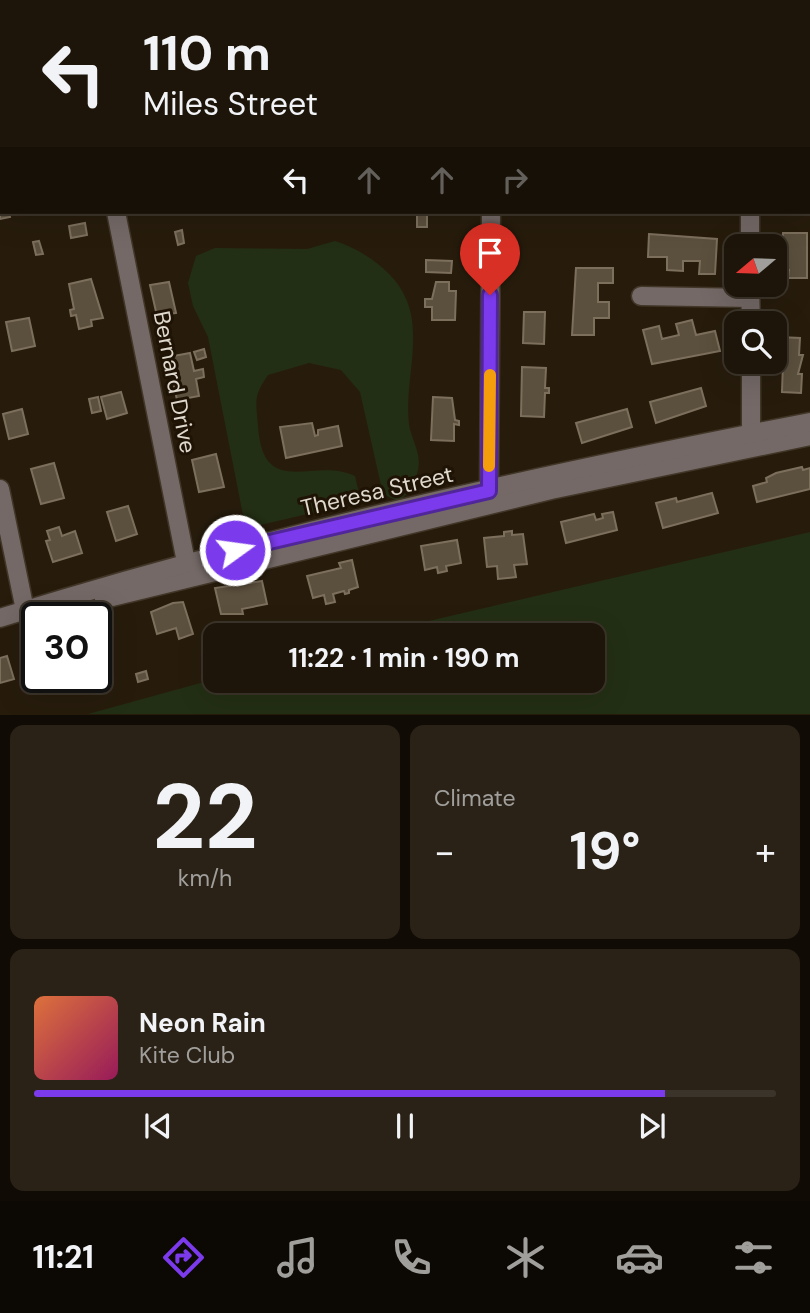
<!DOCTYPE html>
<meta charset="utf-8">
<style>
:root{--surface:#1d1509;--page:#2a2217;--text:#f1f3f6;--muted:#a09f9c;--line:#3b342a;--accent:#7c3aed}
body{margin:0;font-family:"DM Sans",sans-serif;background:var(--page);color:var(--text);height:100vh;display:flex;flex-direction:column;font-size:26px;white-space:nowrap}
*{box-sizing:border-box;margin:0}
p{font-size:23px;color:var(--muted)}
.icon{flex:none;width:38px;height:38px;fill:none;stroke:currentColor;stroke-width:2;stroke-linecap:round;stroke-linejoin:round}
.map{position:relative;height:715px;overflow:hidden}
.sheet{display:flex;flex-direction:column;gap:10px;padding:10px;background:#100c05;flex:1}
.sheet>*{flex:none}
.guide{position:absolute;left:0px;top:0px;width:810px;height:214px;box-shadow:0 7px 28px #0002,0 0 0 2px var(--line);background:#1d1509;color:var(--text);overflow:hidden}
.needle{width:46px;rotate:251deg}
.buttons{position:absolute;left:724px;top:234px;display:grid;gap:14px}
.buttons a{display:grid;place-items:center;width:63px;height:63px;border-radius:14px;background:var(--surface);box-shadow:0 7px 28px #0002,0 0 0 2px var(--line);font-size:35px}
.speed{position:absolute;left:21px;top:602px;display:flex;gap:14px;font-size:35px;font-weight:700;text-align:center}
.speed>*{display:grid;place-content:center;width:91px;height:91px;border-radius:50%;background:var(--surface);box-shadow:0 7px 28px #0002,0 0 0 2px var(--line);line-height:1}
.speed .limit{border:4px solid #111;border-radius:10px;background:#fff;color:#111}
.pin{position:absolute;display:grid;place-items:center;width:60px;height:60px;color:#fff;margin:-72px -30px;border-radius:50% 50% 50% 0;rotate:-45deg;box-shadow:0 0 7px #0007}
.pin .icon{rotate:45deg}
.me{position:absolute;width:77px;margin:-38px;rotate:76deg;stroke-linejoin:round;filter:drop-shadow(0 0 5px #0008)}
.turn{display:flex;align-items:center;gap:24px;height:147px;padding:0 28px;font-size:32px}
.turn .icon{width:91px;height:91px;stroke-width:2.5}
.turn b{display:block;font-size:49px;line-height:60px}
.lanes{display:flex;align-items:center;height:66px;padding:0 28px;background:#0003;justify-content:center;gap:35px;direction:ltr}
.lanes .off{opacity:.35}
.big{font-size:52px;font-weight:700;line-height:1.1}
.sheet .widget{flex:1;display:flex;flex-direction:column;justify-content:center;gap:10px;min-width:0;padding:0 24px;border-radius:14px;background:var(--page)}
.sheet .dial{align-items:center;gap:0}
.dial b{font-size:91px;line-height:1}
.song{display:flex;align-items:center;gap:21px}
.cover{width:84px;height:84px;border-radius:10px;background:linear-gradient(135deg,hsl(20 70% 55%),hsl(330 70% 35%))}
.played{height:7px;border-radius:4px;background:linear-gradient(90deg,var(--accent) 85%,var(--line) 85%)}
.keys{display:flex;justify-content:space-around;direction:ltr}
.heat{display:flex;justify-content:space-between;align-items:center;font-size:38px;direction:ltr}
.sheet .tiles{flex:1;display:grid;gap:10px;grid-template-columns:1fr 1fr}
.widget:last-child{grid-column:span 2}
.trip{position:absolute;left:203px;top:623px;width:402px;height:70px;border-radius:14px;background:var(--surface);box-shadow:0 7px 28px #0002,0 0 0 2px var(--line);font-weight:700;line-height:70px;text-align:center}
.dock{display:flex;height:112px;justify-content:space-around;align-items:center;background:#0c0804;color:var(--muted)}
.dock .icon{width:49px;height:49px}
.dock .current{color:var(--accent)}
.dock b{font-size:32px;color:var(--text)}
.map>svg:first-child{display:block}
</style>
<div class="map">
<svg width="810" height="715" viewBox="0 0 810 715">
<rect width="100%" height="100%" fill="#271c0c"/>
<g fill="#232f14">
<path d="M0,0H192V2H2V75Z"/>
<path d="M335,241C363,250 396,272 407,301C422,339 404,385 409,424C411,440 422,453 418,470C415,484 409,492 399,502L383,494L360,392L341,370L309,363L268,375C253,397 256,400 258,426C263,501 314,456 355,476L359,493L350,504L252,527L243,515L208,337L193,306L188,283L196,256L215,248L307,249Z"/>
<path d="M810,532V714H88L215,679L593,681V635H369Z"/>
</g>
<g fill="#5b4f3d" stroke="#7c6f5c" stroke-width="2">
<path d="M0,196L2,212H9L10,217L0,219Z"/>
<rect x="417" y="212" width="10" height="15"/>
<path d="M85,223L87,235L71,238L69,226Z"/>
<path d="M182,230L184,243L178,245L175,232Z"/>
<path d="M783,233H807V278H788L789,270H780Z"/>
<path d="M649,234L717,239L715,274H699L700,261H683V271L667,270V257H648Z"/>
<path d="M39,241L43,254L36,255L33,242Z"/>
<path d="M426,260L452,261L451,273L426,272Z"/>
<path d="M576,268H613V283H598V302H609V318H594V335H572Z"/>
<path d="M91,279L103,318L91,320L92,326L79,329L76,315L71,316L70,310L74,309L69,284Z"/>
<path d="M169,282L176,313L157,316L150,285Z"/>
<path d="M436,282H449V291H456L455,320H432V307H425V299H432Z"/>
<path d="M524,312H545L544,344L523,343Z"/>
<path d="M29,318L35,346L12,351L6,322Z"/>
<path d="M692,320L696,335L715,331L720,351L652,364L643,330L659,326L662,339L679,335L676,324Z"/>
<path d="M779,337L800,338L799,355H803L798,374H802L801,393L782,392L783,363H778Z"/>
<path d="M204,349L206,357L197,360L194,352Z"/>
<path d="M190,353L194,371L203,369L204,377L196,379L199,396L177,400L168,357Z"/>
<path d="M522,367L546,368L545,388H549V393H545L544,417L521,416Z"/>
<path d="M701,388L706,406L656,423L650,402Z"/>
<path d="M121,392L127,413L107,419L101,397Z"/>
<path d="M98,397L101,411L92,413L89,399Z"/>
<path d="M433,397L452,398L455,420L459,421V425L454,424V441L431,440Z"/>
<path d="M22,409L28,434L9,439L3,414Z"/>
<path d="M627,409L632,427L582,443L576,423Z"/>
<path d="M312,423L315,436L318,435V430L338,426L342,446L286,458L280,427Z"/>
<path d="M216,454L224,487L199,492L192,460Z"/>
<path d="M54,463L64,498L41,504L31,469Z"/>
<path d="M802,467L803,470L810,468V489L757,502L753,486L767,482L766,478L776,473Z"/>
<path d="M712,493L718,513L663,528L656,503L676,498L677,502Z"/>
<path d="M128,506L137,534L116,541L107,512Z"/>
<path d="M613,512L617,530L566,543L561,522L594,514L596,520L603,518L602,514Z"/>
<path d="M59,527L62,536L75,531L82,553L53,562L46,541L50,540L47,531Z"/>
<path d="M512,531V535L523,534L527,564L514,565L516,577L498,579L497,566L487,567L484,538L504,536V532Z"/>
<path d="M457,540L461,563L446,566L447,571L438,573L437,567L425,570L421,546Z"/>
<path d="M352,560L358,587L349,590V593L345,594L344,591L333,594L335,602L326,604L324,595L313,598L307,576L341,568L339,563Z"/>
<path d="M262,581L267,604L242,609L243,614H221L215,588Z"/>
<path d="M183,602L193,634L179,639L176,628L157,634L151,612L173,603Z"/>
<path d="M96,639L103,655L96,657Z"/>
<path d="M7,656L14,679L0,683V658Z"/>
<path d="M146,671L148,679L138,682L136,674Z"/>
</g>
<g fill="none" stroke-linecap="round" stroke-linejoin="round">
<g stroke="#413627" stroke-width="21">
<g id="minor">
<path d="M347,0V2"/>
<path d="M669,0V2"/>
<path d="M808,129H810"/>
<path d="M0,161L2,160"/>
<path d="M116,212L186,562"/>
<path d="M750,212V247"/>
<path d="M750,285L751,324"/>
<path d="M641,296L750,298"/>
<path d="M751,362V433"/>
<path d="M0,489L25,610"/>
<path d="M489,491L491,212"/>
<path d="M104,599L551,490L810,436"/>
<path d="M0,618C265,535 537,475 810,422"/>
</g>
</g>
<use href="#minor" stroke="#746966" stroke-width="18"/>
</g>
<g fill="none" stroke-linecap="round" stroke-linejoin="round">
<g stroke="#51269a" stroke-width="18">
<path id="route" d="M235,550L489,491L490,295"/>
</g>
<use href="#route" stroke="#7c3aed" stroke-width="12"/>
<path stroke="#f59e0b" stroke-width="12" d="M489,466L490,375"/>
</g>
<g text-anchor="middle" stroke-width="6" stroke-linejoin="round" paint-order="stroke">
<g font-size="23" fill="#dfd8cd" stroke="#1e1304">
<text transform="translate(175 382) rotate(79)" y="8">Bernard Drive</text>
<text transform="translate(377 491) rotate(-13)" y="8">Theresa Street</text>
</g>
</g>
</svg>
<div class="buttons">
<a><svg class="needle" viewBox="-14 -14 28 28"><path d="M0-13l5 13h-10z" fill="#e53935"/><path d="M0 13l5-13h-10z" fill="#a09f9c"/></svg></a>
<a><svg class="icon" aria-label="search" viewBox="0 0 24 24"><circle cx="10" cy="10" r="6"/><path d="M15 15l6 6"/></svg></a>
</div>
<div class="speed"><div class="limit">30</div></div>
<div class="pin" style="left:490px;top:295px;background:#d93025"><svg class="icon" aria-label="arrive" viewBox="0 0 24 24"><path d="M6 21V4h12l-3 4 3 4H6"/></svg></div>
<svg class="me" style="left:235px;top:550px" viewBox="-20 -20 40 40"><circle r="17" fill="#7c3aed" stroke="#fff" stroke-width="3"/><path d="M0-11L8 9 0 5-8 9z" fill="#fff"/></svg>
<div class="trip">11:22 · 1 min · 190 m</div>
<div class="guide">
<div class="turn"><svg class="icon" aria-label="left" viewBox="0 0 24 24"><path d="M17 20v-9H6M10 6l-5 5 5 5"/></svg><div><b>110 m</b>Miles Street</div></div>
<div class="lanes"><svg class="icon" aria-label="left" viewBox="0 0 24 24"><path d="M17 20v-9H6M10 6l-5 5 5 5"/></svg><svg class="icon off" aria-label="ahead" viewBox="0 0 24 24"><path d="M12 20V5M6 11l6-6 6 6"/></svg><svg class="icon off" aria-label="ahead" viewBox="0 0 24 24"><path d="M12 20V5M6 11l6-6 6 6"/></svg><svg class="icon off" aria-label="right" viewBox="0 0 24 24"><path d="M7 20v-9h11M14 6l5 5-5 5"/></svg></div>
</div>
</div>
<section class="sheet">
<div class="tiles">
<div class="widget dial"><b>22</b><p>km/h</p></div>
<div class="widget"><p>Climate</p>
<div class="heat"><a>−</a><b class="big">19°</b><a>+</a></div>
</div>
<div class="widget">
<div class="song"><i class="cover"></i><div><b>Neon Rain</b><p>Kite Club</p></div></div>
<div class="played"></div>
<div class="keys"><svg class="icon" aria-label="previous" viewBox="0 0 24 24"><path d="M18 5L8 12l10 7zM5 5v14"/></svg><svg class="icon" aria-label="pause" viewBox="0 0 24 24"><path d="M8 5v14M16 5v14"/></svg><svg class="icon" aria-label="next" viewBox="0 0 24 24"><path d="M6 5l10 7-10 7zM19 5v14"/></svg></div>
</div>
</div>
</section>
<nav class="dock">
<b>11:21</b>
<svg class="icon current" aria-label="directions" viewBox="0 0 24 24"><path d="M12 3l9 9-9 9-9-9zM9 14v-3h6M13 9l2 2-2 2"/></svg>
<svg class="icon" aria-label="music" viewBox="0 0 24 24"><path d="M9 18V5l10-2v13"/><circle cx="6" cy="18" r="3"/><circle cx="16" cy="16" r="3"/></svg>
<svg class="icon" aria-label="phone" viewBox="0 0 24 24"><path d="M5 4h4l2 5-3 2q2 4 5 5l2-3 5 2v4C11 20 4 13 5 4z"/></svg>
<svg class="icon" aria-label="climate" viewBox="0 0 24 24"><path d="M12 3v18M4 7l16 10M4 17L20 7"/></svg>
<svg class="icon" aria-label="car" viewBox="0 0 24 24"><path d="M5 17H2v-5l4-1 3-4h7l3 4 3 1v5h-3M9 17h6M6 11h13"/><circle cx="7" cy="17" r="2"/><circle cx="17" cy="17" r="2"/></svg>
<svg class="icon" aria-label="filters" viewBox="0 0 24 24"><path d="M4 7h16M4 17h16"/><circle cx="9" cy="7" r="2"/><circle cx="15" cy="17" r="2"/></svg>
</nav>
